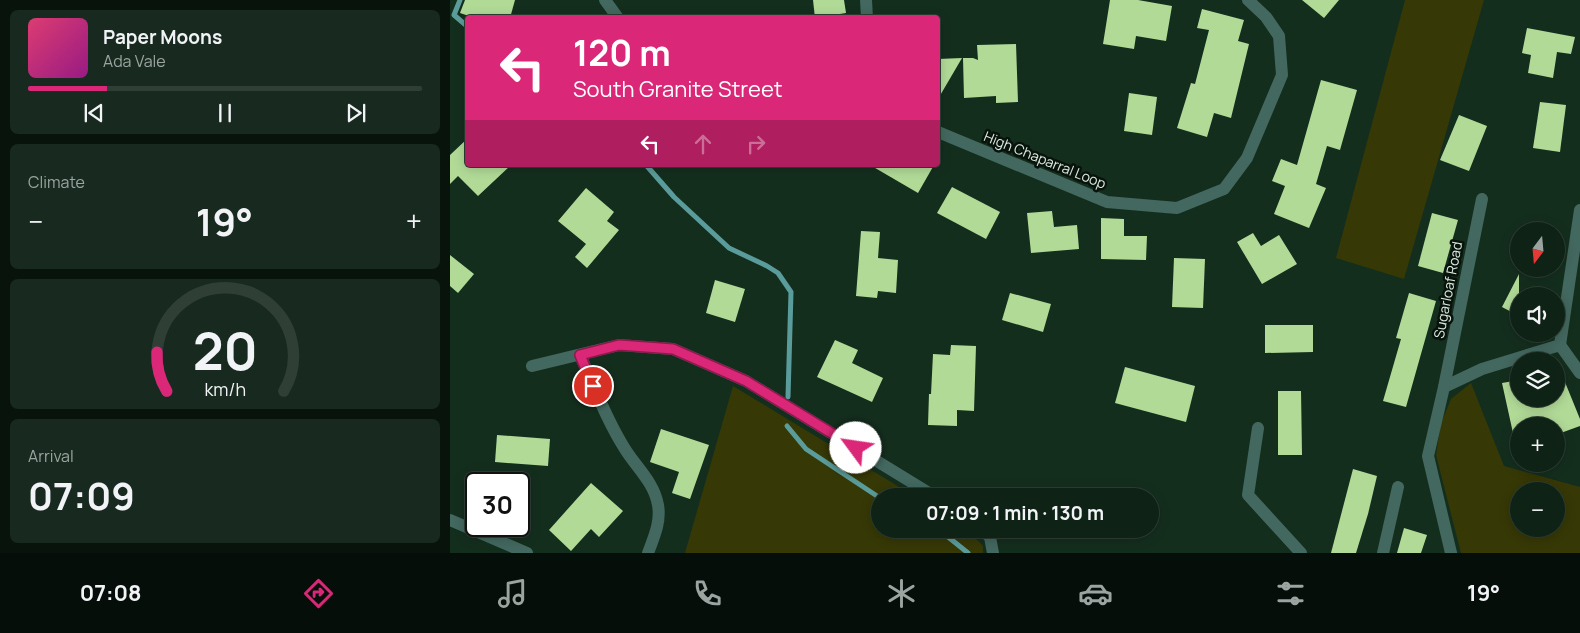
<!DOCTYPE html>
<meta charset="utf-8">
<style>
:root{--surface:#0f2216;--page:#182a1f;--text:#f1f3f6;--muted:#9ba4a1;--line:#2f3f35;--accent:#db2777}
body{margin:0;font-family:Manrope,sans-serif;background:var(--page);color:var(--text);height:100vh;display:flex;flex-direction:column;font-size:19px;white-space:nowrap}
*{box-sizing:border-box;margin:0}
p{font-size:16px;color:var(--muted)}
.icon{flex:none;width:28px;height:28px;fill:none;stroke:currentColor;stroke-width:2;stroke-linecap:round;stroke-linejoin:round}
.map{position:relative;flex:1;overflow:hidden}
.details{display:flex;flex-direction:column;gap:10px;padding:10px;background:#08130c;width:450px}
.details>*{flex:none}
.guide{position:absolute;left:15px;top:15px;width:475px;height:152px;border-radius:5px;box-shadow:0 2px 12px #0003,0 0 0 1px var(--line);background:#db2777;color:#fff;overflow:hidden}
.needle{width:32px;rotate:196deg}
.buttons{position:absolute;left:1060px;top:222px;display:grid;gap:10px}
.buttons a{display:grid;place-items:center;width:55px;height:55px;border-radius:50%;background:var(--surface);box-shadow:0 2px 12px #0003,0 0 0 1px var(--line);font-size:25px}
.speed{position:absolute;left:15px;top:472px;display:flex;gap:10px;font-size:25px;font-weight:700;text-align:center}
.speed>*{display:grid;place-content:center;width:65px;height:65px;border-radius:50%;background:var(--surface);box-shadow:0 2px 12px #0003,0 0 0 1px var(--line);line-height:1}
.speed .limit{border:2px solid #111;border-radius:8px;background:#fff;color:#111}
.pin{position:absolute;display:grid;place-items:center;width:42px;height:42px;color:#fff;margin:-21px;border:2px solid #fff;border-radius:50%;box-shadow:0 1px 5px #0007}
.me{position:absolute;width:55px;margin:-28px;rotate:301deg;stroke-linejoin:round;filter:drop-shadow(0 0 4px #0008)}
.turn{display:flex;align-items:center;gap:18px;height:105px;padding:0 25px;font-size:22px}
.turn .icon{width:65px;height:65px;stroke-width:2.5}
.turn b{display:block;font-size:35px;line-height:42px}
.lanes{display:flex;align-items:center;height:48px;padding:0 25px;background:#0003;justify-content:center;gap:25px;direction:ltr}
.lanes .off{opacity:.35}
.big{font-size:38px;font-weight:700;line-height:1.1}
.details .widget{flex:1;display:flex;flex-direction:column;justify-content:center;gap:8px;min-width:0;padding:0 18px;border-radius:8px;background:var(--page)}
.details .dial{align-items:center;gap:0}
.dial svg{height:130px;overflow:visible;fill:none;stroke:var(--line);stroke-width:7;stroke-linecap:round;text-anchor:middle}
.dial text{fill:var(--text);stroke:none}
.song{display:flex;align-items:center;gap:15px}
.cover{width:60px;height:60px;border-radius:8px;background:linear-gradient(135deg,hsl(340 70% 55%),hsl(310 70% 35%))}
.played{height:5px;border-radius:2px;background:linear-gradient(90deg,var(--accent) 20%,var(--line) 20%)}
.keys{display:flex;justify-content:space-around;direction:ltr}
.heat{display:flex;justify-content:space-between;align-items:center;font-size:28px;direction:ltr}
.trip{position:absolute;left:421px;top:488px;width:288px;height:50px;border-radius:25px;background:var(--surface);box-shadow:0 2px 12px #0003,0 0 0 1px var(--line);font-weight:700;line-height:50px;text-align:center}
.menu{display:flex;height:80px;justify-content:space-around;align-items:center;background:#060e09;color:var(--muted)}
.menu .icon{width:35px;height:35px}
.menu .current{color:var(--accent)}
.menu b{font-size:22px;color:var(--text)}
main{display:flex;flex:1;min-height:0}
.map>svg:first-child{display:block}
</style>
<main>
<section class="details">
<div class="widget">
<div class="song"><i class="cover"></i><div><b>Paper Moons</b><p>Ada Vale</p></div></div>
<div class="played"></div>
<div class="keys"><svg class="icon" aria-label="previous" viewBox="0 0 24 24"><path d="M18 5L8 12l10 7zM5 5v14"/></svg><svg class="icon" aria-label="pause" viewBox="0 0 24 24"><path d="M8 5v14M16 5v14"/></svg><svg class="icon" aria-label="next" viewBox="0 0 24 24"><path d="M6 5l10 7-10 7zM19 5v14"/></svg></div>
</div>
<div class="widget"><p>Climate</p>
<div class="heat"><a>−</a><b class="big">19°</b><a>+</a></div>
</div>
<div class="widget dial"><svg viewBox="0 0 100 80">
<path d="M14 69A42 42 0 1 1 86 69"/>
<path d="M14 69A42 42 0 0 1 8 45" stroke="#db2777"/>
<text x="50" y="56" font-size="32" font-weight="700">20</text>
<text x="50" y="72" font-size="11">km/h</text>
</svg></div>
<div class="widget"><p>Arrival</p><b class="big">07:09</b></div>
</section>
<div class="map">
<svg width="1130" height="553" viewBox="0 0 1130 553">
<rect width="100%" height="100%" fill="#142e1e"/>
<g fill="#363806" fill-rule="evenodd">
<path d="M955,0H1034L954,279L886,258Z"/>
<path d="M1021,383L1054,466L1130,487V553H1011L986,455L991,423L1001,399ZM1069,491H1106V529H1069Z"/>
<path d="M283,386L464,496H430V529H516L533,546V553H235Z"/>
</g>
<g fill="none" stroke-linecap="round" stroke-linejoin="round">
<g stroke="#5a9c9b" stroke-width="5">
<path d="M10,0L4,15L18,27"/>
<path d="M196,165L224,197L279,248L317,266L328,273L341,292L338,397"/>
<path d="M337,426L356,449L430,498"/>
<path d="M486,529L492,532L518,553"/>
</g>
</g>
<g fill="#b1da97">
<path d="M15,0H65L60,18H25L10,13Z"/>
<path d="M363,0H394L396,13L365,18Z"/>
<path d="M660,0H688L722,6L716,41L686,36L684,49L653,44Z"/>
<path d="M852,0H889L874,18Z"/>
<path d="M752,9L794,20L788,41L799,44L781,118L764,113L757,137L727,128L741,83L745,84L759,30L747,28Z"/>
<path d="M1077,28L1125,37L1121,54L1107,52L1103,78L1078,73L1081,55L1072,53Z"/>
<path d="M566,44L568,102L546,103V96L514,98L513,58H523L528,60L527,45Z"/>
<path d="M512,58L488,99V59Z"/>
<path d="M871,80L907,90L890,150L877,146L866,184L876,188L859,228L824,214L835,186L822,181L831,159L847,165Z"/>
<path d="M679,93L707,97L702,135L674,131Z"/>
<path d="M1090,102L1116,105L1110,152L1083,148Z"/>
<path d="M1009,115L1037,126L1019,171L990,160Z"/>
<path d="M18,138V165H61L28,196L8,176L0,184V155Z"/>
<path d="M420,165H484L468,193Z"/>
<path d="M502,187L550,212L536,239L487,213Z"/>
<path d="M136,188L164,212L157,221L169,230L137,268L125,257L136,244L108,221Z"/>
<path d="M602,211L604,227L627,225L629,249L581,253L577,213Z"/>
<path d="M982,213L1008,220L993,273L968,266Z"/>
<path d="M651,218L674,219V236H697L696,260L651,259Z"/>
<path d="M411,231L430,232L428,258L448,260L446,293L428,291L427,298L406,296Z"/>
<path d="M803,233L811,246L829,235L847,264L812,284L787,242Z"/>
<path d="M0,255L24,274L8,293L0,286Z"/>
<path d="M724,258L755,259L753,308L722,307Z"/>
<path d="M1069,274V316L1052,307Z"/>
<path d="M265,280L295,289L285,322L256,313Z"/>
<path d="M560,293L601,304L593,332L552,320Z"/>
<path d="M959,293L986,301L956,407L933,401L951,339L946,338Z"/>
<path d="M815,325H863V352L815,353Z"/>
<path d="M385,340L408,350L402,363L433,378L422,402L367,377Z"/>
<path d="M501,345L526,346L524,411L507,410V426L478,425L479,394H481L483,354L500,355Z"/>
<path d="M1106,360L1130,419V426L1108,434L1106,426H1069V432L1063,433L1052,383L1069,380V399H1106Z"/>
<path d="M675,367L745,386L736,422L665,403Z"/>
<path d="M828,391H851L852,455H828Z"/>
<path d="M211,429L259,445L240,499L222,493L229,472L200,462Z"/>
<path d="M47,435L100,439L98,466L45,462Z"/>
<path d="M903,469L927,476L918,514L906,553H881Z"/>
<path d="M141,483L173,511L149,537L141,529L121,551L99,530Z"/>
<path d="M954,528L977,535L971,553H947Z"/>
</g>
<g fill="none" stroke-linecap="round" stroke-linejoin="round">
<g stroke="#43685f" stroke-width="12">
<path d="M155,0L168,18"/>
<path d="M416,0L417,18"/>
<path d="M488,132L657,202L727,208L774,189L797,158L832,75L829,36L816,17L798,0"/>
<path d="M1110,345L1130,210"/>
<path d="M130,355C144,386 156,419 175,449C186,467 204,482 208,505C211,522 204,537 198,553"/>
<path d="M82,366L169,345L223,349L296,381L484,496"/>
<path d="M994,387L1032,369L1110,345L1130,373"/>
<path d="M808,428L798,495L851,553"/>
<path d="M0,520L77,553"/>
<path d="M531,529L540,537L543,553"/>
<path d="M933,553L948,487"/>
<path d="M1001,553L978,456L994,387L1032,199"/>
</g>
</g>
<g fill="none" stroke-linecap="round" stroke-linejoin="round">
<g stroke="#8e194d" stroke-width="12">
<path id="route" d="M143,386L130,355L169,345L223,349L296,381L406,448"/>
</g>
<use href="#route" stroke="#db2777" stroke-width="9"/>
</g>
<g text-anchor="middle" stroke-width="5" stroke-linejoin="round" paint-order="stroke">
<g font-size="14" fill="#dbebe0" stroke="#08130c">
<text transform="translate(595 160) rotate(22)" y="5">High Chaparral Loop</text>
<text transform="translate(998 290) rotate(-79)" y="5">Sugarloaf Road</text>
</g>
</g>
</svg>
<div class="buttons">
<a><svg class="needle" viewBox="-14 -14 28 28"><path d="M0-13l5 13h-10z" fill="#e53935"/><path d="M0 13l5-13h-10z" fill="#9ba4a1"/></svg></a>
<a><svg class="icon" aria-label="sound" viewBox="0 0 24 24"><path d="M4 9h4l5-4v14l-5-4H4zM17 9q2 3 0 6"/></svg></a>
<a><svg class="icon" aria-label="layers" viewBox="0 0 24 24"><path d="M12 4l9 5-9 5-9-5zM3 14l9 5 9-5"/></svg></a>
<a>+</a>
<a>−</a>
</div>
<div class="speed"><div class="limit">30</div></div>
<div class="pin" style="left:143px;top:386px;background:#d93025"><svg class="icon" aria-label="arrive" viewBox="0 0 24 24"><path d="M6 21V4h12l-3 4 3 4H6"/></svg></div>
<svg class="me" style="left:406px;top:448px" viewBox="-20 -20 40 40"><circle r="19" fill="#fff"/><path d="M0-13L10 11 0 6-10 11z" fill="#db2777"/></svg>
<div class="trip">07:09 · 1 min · 130 m</div>
<div class="guide">
<div class="turn"><svg class="icon" aria-label="left" viewBox="0 0 24 24"><path d="M17 20v-9H6M10 6l-5 5 5 5"/></svg><div><b>120 m</b>South Granite Street</div></div>
<div class="lanes"><svg class="icon" aria-label="left" viewBox="0 0 24 24"><path d="M17 20v-9H6M10 6l-5 5 5 5"/></svg><svg class="icon off" aria-label="ahead" viewBox="0 0 24 24"><path d="M12 20V5M6 11l6-6 6 6"/></svg><svg class="icon off" aria-label="right" viewBox="0 0 24 24"><path d="M7 20v-9h11M14 6l5 5-5 5"/></svg></div>
</div>
</div>
</main>
<nav class="menu">
<b>07:08</b>
<svg class="icon current" aria-label="directions" viewBox="0 0 24 24"><path d="M12 3l9 9-9 9-9-9zM9 14v-3h6M13 9l2 2-2 2"/></svg>
<svg class="icon" aria-label="music" viewBox="0 0 24 24"><path d="M9 18V5l10-2v13"/><circle cx="6" cy="18" r="3"/><circle cx="16" cy="16" r="3"/></svg>
<svg class="icon" aria-label="phone" viewBox="0 0 24 24"><path d="M5 4h4l2 5-3 2q2 4 5 5l2-3 5 2v4C11 20 4 13 5 4z"/></svg>
<svg class="icon" aria-label="climate" viewBox="0 0 24 24"><path d="M12 3v18M4 7l16 10M4 17L20 7"/></svg>
<svg class="icon" aria-label="car" viewBox="0 0 24 24"><path d="M5 17H2v-5l4-1 3-4h7l3 4 3 1v5h-3M9 17h6M6 11h13"/><circle cx="7" cy="17" r="2"/><circle cx="17" cy="17" r="2"/></svg>
<svg class="icon" aria-label="filters" viewBox="0 0 24 24"><path d="M4 7h16M4 17h16"/><circle cx="9" cy="7" r="2"/><circle cx="15" cy="17" r="2"/></svg>
<b>19°</b>
</nav>
